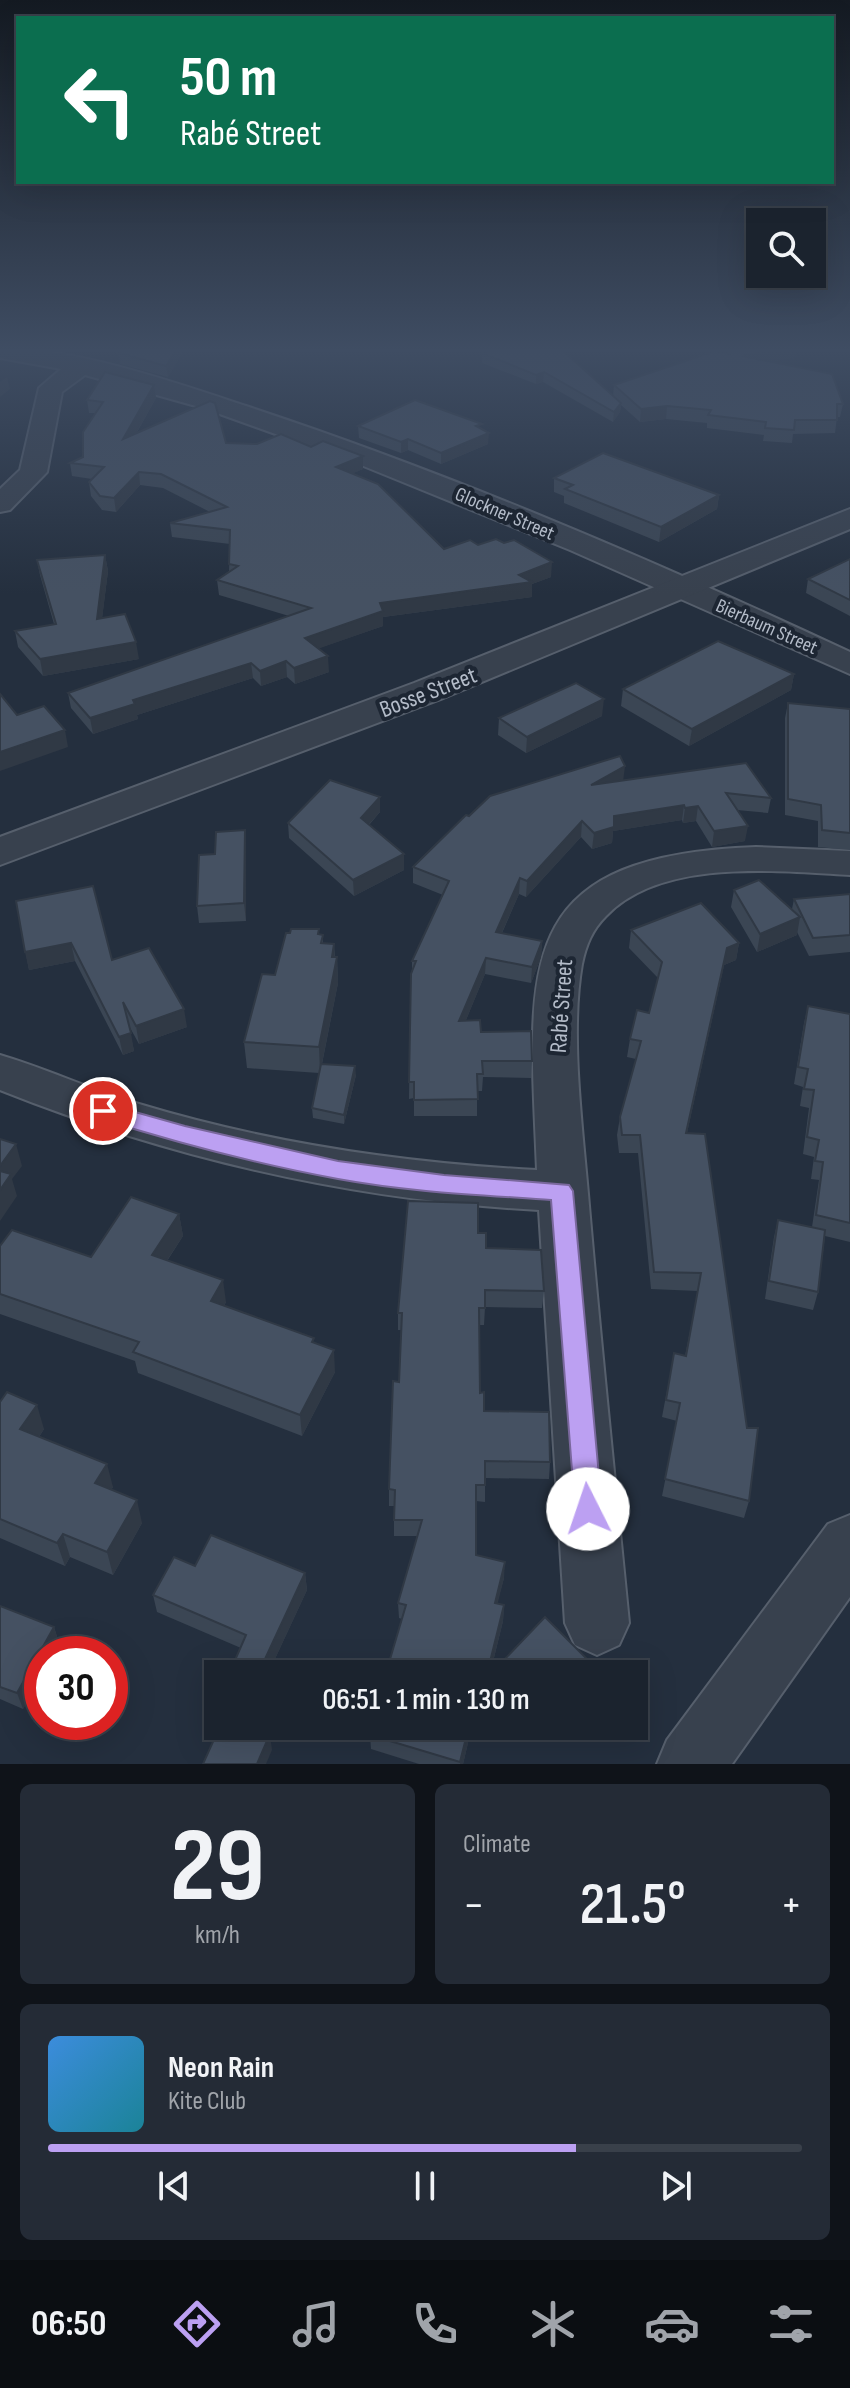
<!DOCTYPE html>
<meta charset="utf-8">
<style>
:root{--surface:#1b232e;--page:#242b36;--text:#f1f3f6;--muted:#a0a4aa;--line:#39404a;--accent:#bca0f2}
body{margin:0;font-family:"Sofia Sans Condensed",sans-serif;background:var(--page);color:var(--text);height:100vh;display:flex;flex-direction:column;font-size:30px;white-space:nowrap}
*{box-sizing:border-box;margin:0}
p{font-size:26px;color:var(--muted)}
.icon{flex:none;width:44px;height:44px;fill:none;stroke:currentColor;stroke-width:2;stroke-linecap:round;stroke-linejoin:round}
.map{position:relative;height:1764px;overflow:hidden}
.drawer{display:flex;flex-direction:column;gap:20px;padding:20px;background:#0f1319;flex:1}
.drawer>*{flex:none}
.guide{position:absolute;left:16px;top:16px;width:818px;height:168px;border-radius:0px;box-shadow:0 8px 32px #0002,0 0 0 2px var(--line);background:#0b6e4f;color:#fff;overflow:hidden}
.fabs{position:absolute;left:746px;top:208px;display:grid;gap:16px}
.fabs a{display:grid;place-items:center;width:80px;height:80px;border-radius:0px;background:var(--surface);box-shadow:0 8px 32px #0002,0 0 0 2px var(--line);font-size:40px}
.speed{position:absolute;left:24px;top:1636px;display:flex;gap:16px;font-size:40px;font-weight:700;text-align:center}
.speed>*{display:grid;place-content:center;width:104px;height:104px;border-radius:50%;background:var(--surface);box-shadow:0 8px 32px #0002,0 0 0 2px var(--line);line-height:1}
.speed .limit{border:12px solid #d22;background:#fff;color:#111}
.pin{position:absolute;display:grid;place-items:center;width:68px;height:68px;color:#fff;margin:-34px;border:4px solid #fff;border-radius:50%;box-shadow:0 2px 8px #0007}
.me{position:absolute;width:88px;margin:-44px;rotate:356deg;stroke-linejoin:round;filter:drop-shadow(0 0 6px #0008)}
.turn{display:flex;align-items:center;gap:28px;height:168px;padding:0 32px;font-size:36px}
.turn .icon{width:104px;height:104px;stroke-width:2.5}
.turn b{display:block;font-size:56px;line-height:68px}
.big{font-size:60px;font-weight:600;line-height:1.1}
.drawer .tile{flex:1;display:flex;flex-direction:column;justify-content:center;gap:12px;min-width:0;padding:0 28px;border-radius:12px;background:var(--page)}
.drawer .dial{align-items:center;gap:0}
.dial b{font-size:104px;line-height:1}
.song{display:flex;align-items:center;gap:24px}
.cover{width:96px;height:96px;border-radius:12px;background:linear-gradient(135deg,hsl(210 70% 55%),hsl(190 70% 35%))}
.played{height:8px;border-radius:4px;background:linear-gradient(90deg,var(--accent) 70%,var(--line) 70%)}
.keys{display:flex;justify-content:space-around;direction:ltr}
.heat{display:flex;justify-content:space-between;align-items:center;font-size:44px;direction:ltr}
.drawer .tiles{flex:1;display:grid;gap:20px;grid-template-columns:1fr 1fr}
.tile:last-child{grid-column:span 2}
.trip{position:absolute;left:204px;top:1660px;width:444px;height:80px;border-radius:0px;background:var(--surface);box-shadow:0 8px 32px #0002,0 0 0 2px var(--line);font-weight:600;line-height:80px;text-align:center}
.tabs{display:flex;height:128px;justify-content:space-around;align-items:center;background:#0b0e12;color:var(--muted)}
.tabs .icon{width:56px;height:56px}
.tabs .active{color:var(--accent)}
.tabs b{font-size:36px;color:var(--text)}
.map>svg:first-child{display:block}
</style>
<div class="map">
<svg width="850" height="1764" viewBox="0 0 850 1764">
<rect width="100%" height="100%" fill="#242f3e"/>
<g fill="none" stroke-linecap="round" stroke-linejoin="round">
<g stroke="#565f6c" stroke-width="4">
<g id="minor">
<path d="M0,348C76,348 174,382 246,406C452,474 653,560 850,652V674L570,550L356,463L203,408L85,375L62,392L47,472L10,510L0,512V489L20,470L39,388L61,369L0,358Z"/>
<path d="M756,847L850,851V875C777,871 661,858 606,916C592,930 586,945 582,964C570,1032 582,1124 588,1194C600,1337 615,1480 629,1623L619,1645L597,1655L575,1645L565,1623L539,1210C353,1200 173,1159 0,1090V1055C47,1069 92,1090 139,1104C268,1143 402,1163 537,1170C529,968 508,856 756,847Z"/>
<path d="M850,1515V1597L732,1764H657L667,1740L828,1524Z"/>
</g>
</g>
<g stroke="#565f6c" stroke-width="4">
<path id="tertiary" d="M850,509V529L441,699L0,865V837L414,683Z"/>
</g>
<use href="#minor" fill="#38414e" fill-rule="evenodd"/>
<use href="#tertiary" fill="#38414e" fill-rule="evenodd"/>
</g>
<g fill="#3b4654">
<path d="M92,348H185L168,377L120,364L119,353Z"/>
<path d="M502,348L613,396L614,385L707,353L697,348H797L795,357L772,362L843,404L840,417H837L835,433L793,434L792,443L763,441L764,435L707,428V423L666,419L640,422L621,405L620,412L613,422L543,382L536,384L482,363V353Z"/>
<path d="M154,385L156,398L136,434L226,443L363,469L353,473L444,549L478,545L551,577L532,584V597L383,617V626L319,648L329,672L295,684L287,677L261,686L253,678L137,715L138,719L93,734L71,708L68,693L289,616L219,595L217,580L229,571L230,544L172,537L170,523L210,512L163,488L140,485L116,512L102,510L91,496L89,482L92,479L72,476L70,463L83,457L95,413H89L87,400Z"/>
<path d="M358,426L481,429L488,444L441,464L408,450L401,453L359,438Z"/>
<path d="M554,478L719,495L717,509L659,542L564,503V496L554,492Z"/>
<path d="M105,555L108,571L102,618L139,659L43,676L18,647L15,631L54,624L40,575L37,560Z"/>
<path d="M850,559V616L806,593L808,579Z"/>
<path d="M794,674L791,690L689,746L621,706L623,689Z"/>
<path d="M788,703L850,709V850L818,847V821L785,815V718Z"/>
<path d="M602,716L526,753L498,735L499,718Z"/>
<path d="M624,780L771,798L768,813L737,810L745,841L712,847L696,821L683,823L682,820L613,831L612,843L592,849L581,837L526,897L519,894L502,933L542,941L541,957L531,983L485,974L466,1020L481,1032L532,1061L531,1078L483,1077L482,1091H477V1116H414V1098L409,1099L411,974L412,970V961L443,895L413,883V867L469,816Z"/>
<path d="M380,797V812L369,825L404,854V870L354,896L289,838L288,823Z"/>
<path d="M245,830L246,847V921L199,923L197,906L215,854Z"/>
<path d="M734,890L792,909L794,899L850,894V892V952L809,956L797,932V935L757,952L731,907Z"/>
<path d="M16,901L112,960L187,1027L139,1044L128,1024L134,1051L123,1055L75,961L29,970Z"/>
<path d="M631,930L739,943L736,960L724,965L687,1133L749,1501L744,1518L662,1496L677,1421L662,1417L674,1353L685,1356L698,1291L651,1289L638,1153H619L617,1135L620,1117L636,1059L627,1057L630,1039L649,1013L658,978L629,948Z"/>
<path d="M319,934L323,935V943L334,944L335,957H337L338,983L322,1064L356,1075L344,1124L313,1118L312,1108L319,1073L247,1068L244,1042L275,975Z"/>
<path d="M808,1006L850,1014V1242L825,1236L818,1292L813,1310L765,1299L774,1237L778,1220L812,1227L819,1180L811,1179L814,1157L803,1154L809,1108L800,1106L803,1087L794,1084L804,1023Z"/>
<path d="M179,1214L183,1236L167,1261L226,1302L224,1306L314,1343L335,1372L302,1436L138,1373L135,1361L0,1314V1246L91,1257Z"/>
<path d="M478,1233L486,1248L544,1291L542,1308L485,1307L484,1325H479L480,1393L484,1411L550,1462L549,1479L485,1478V1502L476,1501V1555L504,1578L497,1603L504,1605L503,1621L490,1674H379L388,1666L402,1619L399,1618L398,1603L417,1536H394V1506H389V1489L399,1382L401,1330H398V1313Z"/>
<path d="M0,1402L44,1429L39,1437L113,1487L111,1490L142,1523L113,1575L70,1557L65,1566L0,1538Z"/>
<path d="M195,1566L305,1573L307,1590L273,1663L289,1669L290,1674H229L241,1648L157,1612L153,1595Z"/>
<path d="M0,1606L54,1627L59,1643L42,1654V1675L23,1709L0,1699Z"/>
<path d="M501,1663L589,1674H500Z"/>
<path d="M372,1726H472L463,1764H419L371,1749L370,1735Z"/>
</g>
<g fill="#303945">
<path d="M177,348H185L168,377L166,366Z"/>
<path d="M784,348H797L795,357L741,368L742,356Z"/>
<path d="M544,372L543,382L536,384V375Z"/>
<path d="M7,377L10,389L0,397V382Z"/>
<path d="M154,385L156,398L125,453L123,439Z"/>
<path d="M621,403L620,412L613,422L614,412Z"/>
<path d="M667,406L666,419L640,422L641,409Z"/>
<path d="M489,433L488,444L441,464V453Z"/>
<path d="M408,439V450L401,453V442Z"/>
<path d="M363,456V469L337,480L336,467Z"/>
<path d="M139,472L140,485L116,512L114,498Z"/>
<path d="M719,495L717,509L659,542L661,527Z"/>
<path d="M105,555L108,571L100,635L97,619Z"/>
<path d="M552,562L551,577L532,584V597L383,617V626L306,653L305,638L380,603L519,575Z"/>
<path d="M136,642L139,659L43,676L40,659Z"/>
<path d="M328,656L329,672L295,684L294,668Z"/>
<path d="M286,661L287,677L261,686L260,671Z"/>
<path d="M251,663L253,678L137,715L138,719L93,734L90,718L133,700Z"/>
<path d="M794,674L791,690L689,746L692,729Z"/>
<path d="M604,699L602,716L526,753L527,737Z"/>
<path d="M65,730L68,747L0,771V752Z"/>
<path d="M625,766L623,782L591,785Z"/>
<path d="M380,797V812L361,833V818Z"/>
<path d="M684,805L682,820L613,831L612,843L592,849L594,833L614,816Z"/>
<path d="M698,806L696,821L683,823L685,808Z"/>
<path d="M582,821L581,837L526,897L527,881Z"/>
<path d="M748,826L745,841L712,847L714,831Z"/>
<path d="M245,830L246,847V921L244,903Z"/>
<path d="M404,854V870L354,896L353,880Z"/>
<path d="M520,878L519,894L495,948L496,932Z"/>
<path d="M800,917L797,935L757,952L760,934Z"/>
<path d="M542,941L541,957L531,983L532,967Z"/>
<path d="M71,943L75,961L29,970L25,952Z"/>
<path d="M739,943L736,960L724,965L683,1151L727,948Z"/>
<path d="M334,944L335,964L337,957L338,983L320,1073L319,1047Z"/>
<path d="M486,958L485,974L459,1037V1021Z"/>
<path d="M184,1009L187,1027L139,1044L136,1026Z"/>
<path d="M131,1033L134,1051L123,1055L119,1037Z"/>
<path d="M355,1066L356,1075L344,1124V1115Z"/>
<path d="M16,1144L22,1166L12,1179L17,1196L0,1221V1166Z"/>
<path d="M179,1214L183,1236L156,1277L152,1255Z"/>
<path d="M223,1280L226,1302L214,1322L211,1301Z"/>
<path d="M334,1350L335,1372L302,1436L300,1415Z"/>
<path d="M37,1405L44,1429L28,1453L20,1429Z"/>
<path d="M107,1464L113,1487L102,1506L95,1483Z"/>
<path d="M137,1500L142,1523L113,1575L107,1552Z"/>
<path d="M63,1534L70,1557L65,1566L57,1543Z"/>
<path d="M505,1562L504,1578L494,1618L495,1603Z"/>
<path d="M305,1573L307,1590L268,1674L265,1659Z"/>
<path d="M504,1605L503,1621L490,1674H487Z"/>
<path d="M54,1627L59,1643L54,1654H42V1675L23,1709L17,1693Z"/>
<path d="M591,1663L589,1674H581Z"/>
<path d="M264,1726H274L270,1735L272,1750L266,1764H257L262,1731Z"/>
<path d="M469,1726H472L463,1764H460Z"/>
</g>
<g fill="#455162" stroke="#303945" stroke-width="2">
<path d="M122,348H177L166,366L119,353Z"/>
<path d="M502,348H560L621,403L614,412L544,372L536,375L482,353Z"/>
<path d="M720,348H784L742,356L832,374L843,404H837V420H795L794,430L765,428L766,422L708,415L711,410L667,406L641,409L614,385L715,351L731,354Z"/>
<path d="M105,372L154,385L123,439L210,401L215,403L226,443L257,444L281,434L311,447L323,441L363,456L336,467L378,484L444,549L470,540L478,545L496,539L504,543L514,540L552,562L519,575L532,582L380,603L383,611L305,638L328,656L294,668L286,661L260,671L251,663L133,700L135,704L90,718L68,693L311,608L217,580L238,566L229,564L230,530L170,523L227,507L161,474L139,472L114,498L100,496L89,482L104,467L70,463L83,457V432L103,402L87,400Z"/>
<path d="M415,400L482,424L476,426L489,433L441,453L408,439L401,442L358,426Z"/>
<path d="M603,453L719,495L661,527L565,489L573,485L554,478Z"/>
<path d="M105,555L97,619L125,614L136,642L40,659L15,631L56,624L37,560Z"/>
<path d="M850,559V600L808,579Z"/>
<path d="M718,641L794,674L692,729L623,689Z"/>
<path d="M576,683L604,699L527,737L499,718Z"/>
<path d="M0,694L17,715L44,706L65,730L0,752Z"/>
<path d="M788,703L850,709V833L822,830L821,805L788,799Z"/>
<path d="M620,756L625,766L591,785L746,763L771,798L726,793L748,826L714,831L698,806L685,808L684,805L614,816V827L594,833L582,821L527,881L520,878L496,932L542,941L532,967L486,958L459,1021L480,1020L481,1032L531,1031L532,1061H482L483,1074H477L478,1099L414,1100V1082H409L411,974L416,961H412L449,881L413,867L466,815L469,816L490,796Z"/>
<path d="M330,780L380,797L361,818L404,854L353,880L288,823Z"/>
<path d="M245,830L244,903L197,906L199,855L215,854L216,832Z"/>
<path d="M759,880L800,917L760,934L734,890Z"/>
<path d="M93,886L112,960L149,948L184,1009L136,1026L123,1002L131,1033L119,1037L71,943L25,952L16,901Z"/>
<path d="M850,894V935L813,938L794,899Z"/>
<path d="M701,903L739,943L727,948L686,1133L705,1134L747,1428H758L749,1501L665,1479L680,1403L666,1400L674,1353L686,1356L701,1273L654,1272L640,1135H622L620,1117L641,1041L630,1039L637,1010L649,1013L662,962L631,930Z"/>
<path d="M291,929H319L318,934L323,935L321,943L334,944L332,957H337L319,1047L244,1042L262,974L275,975L286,933H290Z"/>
<path d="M808,1006L850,1014V1223L816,1215L823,1162L815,1161L819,1140L807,1137L814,1090L804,1089L808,1069L798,1067Z"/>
<path d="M321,1064L355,1066L344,1115L312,1108Z"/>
<path d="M0,1139L16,1144L0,1166Z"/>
<path d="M0,1171L11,1174L0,1190Z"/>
<path d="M131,1197L179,1214L152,1255L223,1280L211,1301L314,1338L312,1342L334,1350L300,1415L133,1352L139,1342L0,1294V1246L12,1230L91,1257Z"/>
<path d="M408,1201L478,1203V1233H486V1248L541,1250L544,1291L485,1290V1308H479L480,1393L484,1392V1411L549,1412L550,1462L485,1461V1485H476V1555L505,1562L495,1603L504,1605L487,1674H379L382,1664L388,1666L406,1605L398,1603L422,1520H394L395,1490L389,1489L393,1381L399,1382L402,1313H398Z"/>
<path d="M778,1220L825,1230L818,1292L769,1281Z"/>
<path d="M7,1392L37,1405L20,1429L107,1464L95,1483L137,1500L107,1552L63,1534L57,1543L0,1519V1402Z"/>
<path d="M211,1535L305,1573L265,1659L289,1669L287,1674H229L246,1635L153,1595L174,1557L195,1566Z"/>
<path d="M0,1606L54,1627L17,1693L0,1687Z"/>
<path d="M545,1617L591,1663L581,1674H511L501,1663Z"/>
<path d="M220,1726H264L262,1731L270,1734L257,1764H203Z"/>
<path d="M372,1726H469L460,1762L370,1735Z"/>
</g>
<linearGradient id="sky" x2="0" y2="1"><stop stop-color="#141a22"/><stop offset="0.59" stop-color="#3f4d63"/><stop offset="1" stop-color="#3f4d63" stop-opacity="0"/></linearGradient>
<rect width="850" height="594" fill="url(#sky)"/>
<path fill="#bca0f2" stroke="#7a689d" stroke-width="2" d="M103,1103L185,1126L338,1161L444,1175L569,1185L573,1191L602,1509L598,1518L588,1522L579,1518L575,1509L551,1200C480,1195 408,1192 338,1179C256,1164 174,1142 95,1117L92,1111L95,1105Z"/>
<g text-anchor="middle" stroke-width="8" stroke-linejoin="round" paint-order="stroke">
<g font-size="20" fill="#b4bcc9" stroke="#1d2633">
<text transform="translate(505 513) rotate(23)" y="7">Glockner Street</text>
<text transform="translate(767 626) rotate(24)" y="7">Bierbaum Street</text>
</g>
<g font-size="24" fill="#b4bcc9" stroke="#1d2633">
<text transform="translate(428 692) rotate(-21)" y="8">Bosse Street</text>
<text transform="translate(561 1006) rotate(-86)" y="8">Rabé Street</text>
</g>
</g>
</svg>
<div class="fabs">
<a><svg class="icon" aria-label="search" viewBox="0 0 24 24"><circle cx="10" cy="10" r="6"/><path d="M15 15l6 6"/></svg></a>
</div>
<div class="speed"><div class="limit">30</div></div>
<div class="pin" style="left:103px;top:1111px;background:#d93025"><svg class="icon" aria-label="arrive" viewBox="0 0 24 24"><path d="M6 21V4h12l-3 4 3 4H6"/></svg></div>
<svg class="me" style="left:588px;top:1509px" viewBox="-20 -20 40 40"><circle r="19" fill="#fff"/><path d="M0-13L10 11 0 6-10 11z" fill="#bca0f2"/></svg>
<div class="trip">06:51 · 1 min · 130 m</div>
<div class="guide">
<div class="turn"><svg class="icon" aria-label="left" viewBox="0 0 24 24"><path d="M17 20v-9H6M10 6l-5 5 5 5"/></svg><div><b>50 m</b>Rabé Street</div></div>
</div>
</div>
<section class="drawer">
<div class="tiles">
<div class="tile dial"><b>29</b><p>km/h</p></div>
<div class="tile"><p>Climate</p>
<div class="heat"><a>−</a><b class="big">21.5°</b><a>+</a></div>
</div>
<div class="tile">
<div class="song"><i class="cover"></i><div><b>Neon Rain</b><p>Kite Club</p></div></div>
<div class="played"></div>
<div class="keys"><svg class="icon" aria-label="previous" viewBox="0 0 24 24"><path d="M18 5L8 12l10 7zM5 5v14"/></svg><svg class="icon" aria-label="pause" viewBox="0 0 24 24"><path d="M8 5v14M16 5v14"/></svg><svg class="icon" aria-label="next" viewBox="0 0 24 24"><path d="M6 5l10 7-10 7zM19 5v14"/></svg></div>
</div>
</div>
</section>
<nav class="tabs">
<b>06:50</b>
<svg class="icon active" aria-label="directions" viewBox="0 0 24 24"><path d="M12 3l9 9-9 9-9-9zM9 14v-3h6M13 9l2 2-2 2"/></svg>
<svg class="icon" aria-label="music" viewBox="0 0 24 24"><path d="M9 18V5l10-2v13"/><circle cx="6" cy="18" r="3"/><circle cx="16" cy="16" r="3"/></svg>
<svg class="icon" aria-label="phone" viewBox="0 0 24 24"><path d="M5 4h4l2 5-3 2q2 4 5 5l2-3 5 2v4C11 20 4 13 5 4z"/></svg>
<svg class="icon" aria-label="climate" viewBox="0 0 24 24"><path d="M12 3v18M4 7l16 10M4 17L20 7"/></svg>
<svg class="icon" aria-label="car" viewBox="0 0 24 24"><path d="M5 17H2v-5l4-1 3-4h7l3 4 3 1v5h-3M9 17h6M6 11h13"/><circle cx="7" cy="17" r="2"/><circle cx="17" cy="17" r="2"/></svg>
<svg class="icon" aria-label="filters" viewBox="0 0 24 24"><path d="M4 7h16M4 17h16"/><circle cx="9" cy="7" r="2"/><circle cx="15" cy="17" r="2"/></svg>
</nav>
